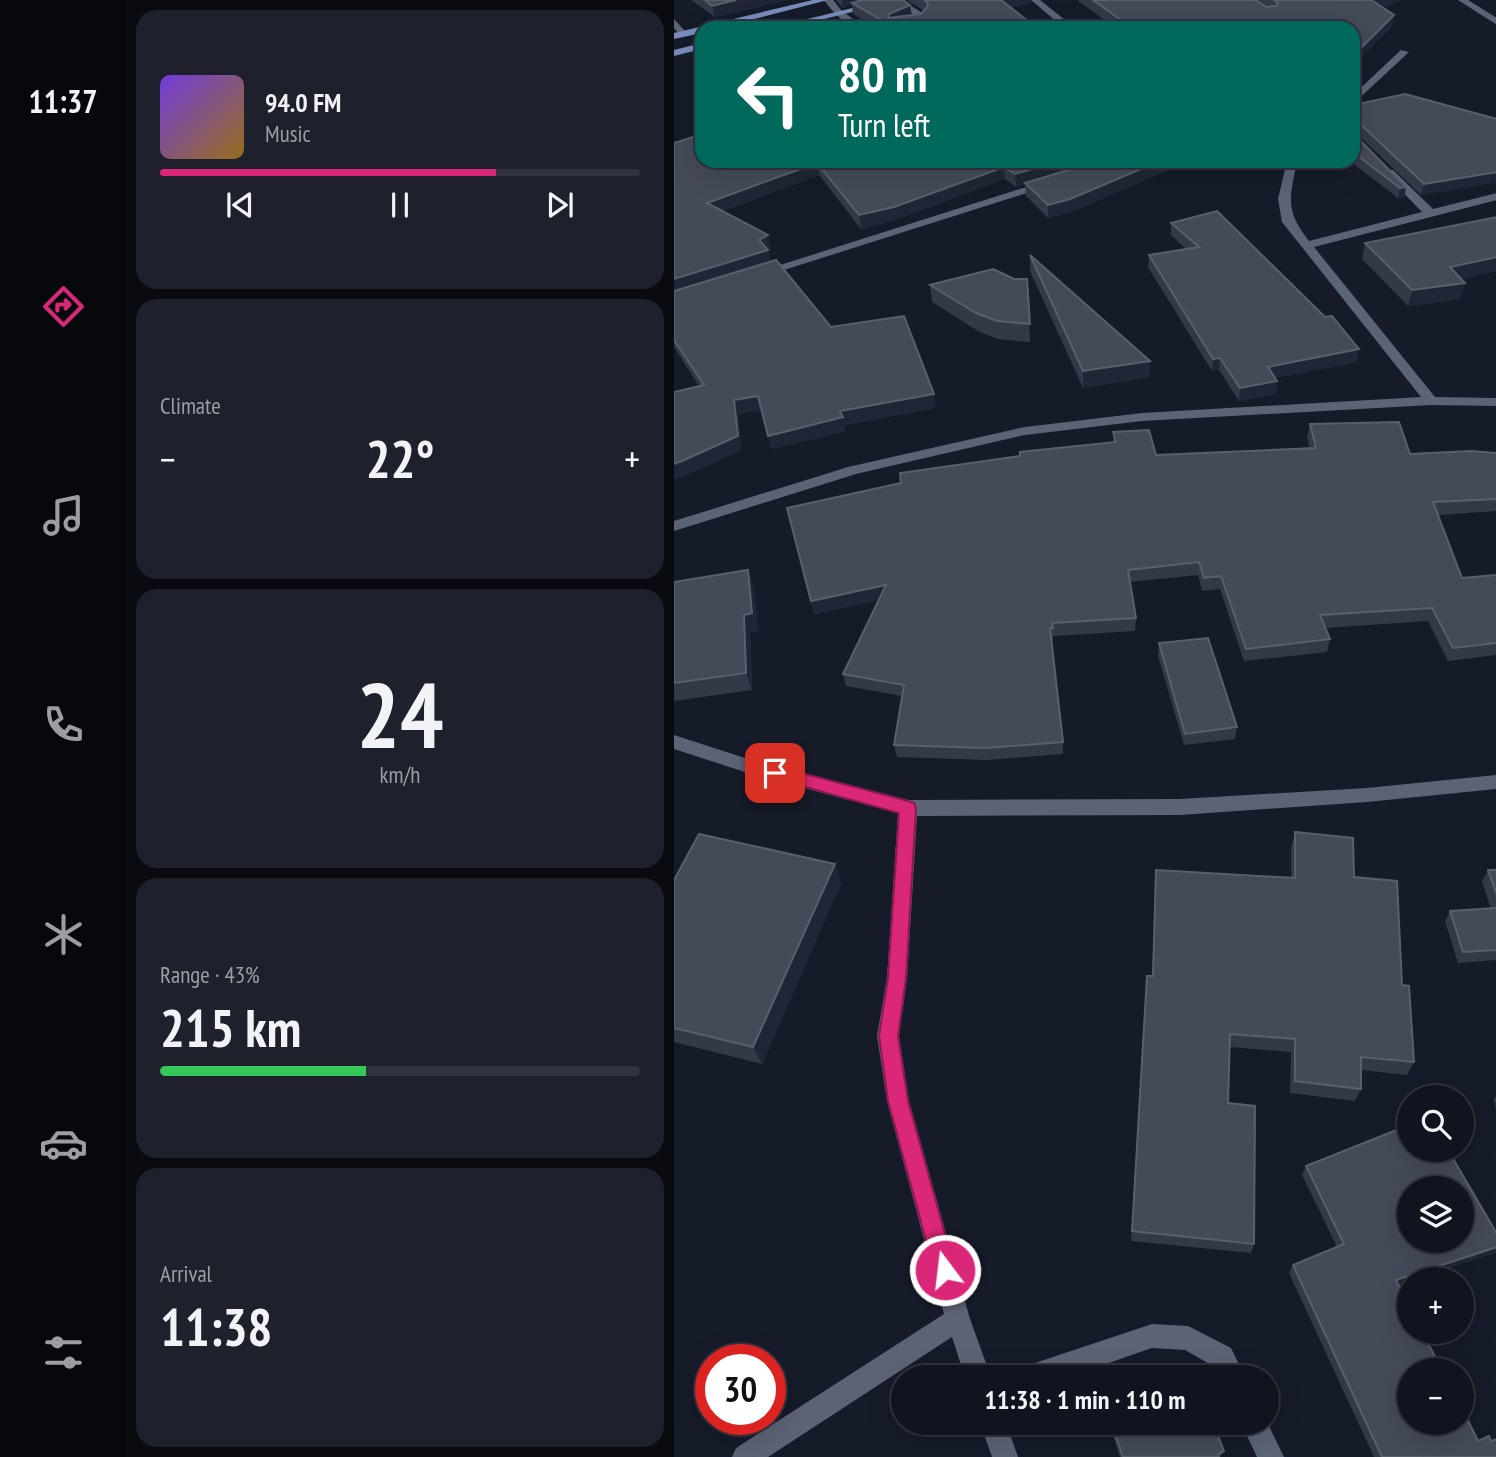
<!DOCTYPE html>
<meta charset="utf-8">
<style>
:root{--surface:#10141f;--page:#1e212c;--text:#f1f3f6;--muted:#9c9ea4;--line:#30333d;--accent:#db2777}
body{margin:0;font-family:"PT Sans Narrow",sans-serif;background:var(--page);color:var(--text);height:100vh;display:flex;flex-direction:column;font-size:26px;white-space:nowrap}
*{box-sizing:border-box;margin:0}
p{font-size:23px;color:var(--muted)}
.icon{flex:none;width:38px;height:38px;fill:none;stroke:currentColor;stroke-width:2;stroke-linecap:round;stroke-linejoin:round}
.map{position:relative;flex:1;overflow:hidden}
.sheet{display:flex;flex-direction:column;gap:10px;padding:10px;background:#090b11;width:548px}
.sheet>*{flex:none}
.guide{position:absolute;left:21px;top:21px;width:665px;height:147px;border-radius:21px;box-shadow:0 7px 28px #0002,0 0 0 2px var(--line);background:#00695c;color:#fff;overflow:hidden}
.fabs{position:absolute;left:723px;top:1085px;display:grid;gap:14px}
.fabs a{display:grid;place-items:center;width:77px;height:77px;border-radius:50%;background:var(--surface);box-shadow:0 7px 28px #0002,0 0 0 2px var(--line);font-size:35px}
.speed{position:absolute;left:21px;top:1344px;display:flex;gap:14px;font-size:35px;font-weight:700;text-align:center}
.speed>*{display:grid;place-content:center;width:91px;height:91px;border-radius:50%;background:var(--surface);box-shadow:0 7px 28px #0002,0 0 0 2px var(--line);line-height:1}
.speed .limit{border:10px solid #d22;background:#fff;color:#111}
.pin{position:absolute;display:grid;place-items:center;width:60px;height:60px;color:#fff;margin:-30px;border-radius:14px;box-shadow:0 4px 10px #0006}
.me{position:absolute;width:77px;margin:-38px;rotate:345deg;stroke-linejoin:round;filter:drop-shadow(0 0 5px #0008)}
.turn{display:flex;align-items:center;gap:24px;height:147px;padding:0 28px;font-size:32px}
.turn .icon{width:91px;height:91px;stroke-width:2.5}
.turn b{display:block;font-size:49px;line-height:60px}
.big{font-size:52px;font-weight:700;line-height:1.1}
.sheet .card{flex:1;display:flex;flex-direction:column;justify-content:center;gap:10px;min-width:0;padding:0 24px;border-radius:21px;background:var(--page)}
.sheet .dial{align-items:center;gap:0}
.dial b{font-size:91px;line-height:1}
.song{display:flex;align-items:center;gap:21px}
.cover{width:84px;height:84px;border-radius:10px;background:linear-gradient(135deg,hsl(260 70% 55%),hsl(40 70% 35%))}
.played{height:7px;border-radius:4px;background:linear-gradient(90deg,var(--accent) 70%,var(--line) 70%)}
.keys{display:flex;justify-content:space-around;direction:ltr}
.heat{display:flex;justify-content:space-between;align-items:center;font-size:38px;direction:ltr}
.charge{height:10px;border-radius:5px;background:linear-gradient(90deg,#34c759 43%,var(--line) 0)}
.trip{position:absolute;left:217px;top:1365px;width:388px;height:70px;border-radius:35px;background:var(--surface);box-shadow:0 7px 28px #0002,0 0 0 2px var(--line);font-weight:700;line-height:70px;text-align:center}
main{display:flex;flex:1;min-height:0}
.menu{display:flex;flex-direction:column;width:126px;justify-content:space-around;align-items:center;background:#06080c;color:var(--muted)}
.menu .icon{width:49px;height:49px}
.menu .selected{color:var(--accent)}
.menu b{font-size:32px;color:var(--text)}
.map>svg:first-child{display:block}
</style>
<main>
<nav class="menu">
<b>11:37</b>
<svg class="icon selected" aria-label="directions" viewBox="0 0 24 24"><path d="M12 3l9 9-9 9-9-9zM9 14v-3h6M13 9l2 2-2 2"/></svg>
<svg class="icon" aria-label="music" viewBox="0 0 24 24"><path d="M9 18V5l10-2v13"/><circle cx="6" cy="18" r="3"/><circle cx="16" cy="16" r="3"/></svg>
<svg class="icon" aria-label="phone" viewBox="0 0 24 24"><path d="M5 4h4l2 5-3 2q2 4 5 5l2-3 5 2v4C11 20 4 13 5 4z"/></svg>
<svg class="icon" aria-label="climate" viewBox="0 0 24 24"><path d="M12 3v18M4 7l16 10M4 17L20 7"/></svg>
<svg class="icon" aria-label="car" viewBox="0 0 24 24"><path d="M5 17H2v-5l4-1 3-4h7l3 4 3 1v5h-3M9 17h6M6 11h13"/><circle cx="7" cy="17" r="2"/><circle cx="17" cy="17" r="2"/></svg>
<svg class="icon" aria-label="filters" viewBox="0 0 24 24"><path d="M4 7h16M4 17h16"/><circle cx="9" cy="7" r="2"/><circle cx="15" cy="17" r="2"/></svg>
</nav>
<section class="sheet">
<div class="card">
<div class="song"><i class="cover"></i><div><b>94.0 FM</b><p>Music</p></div></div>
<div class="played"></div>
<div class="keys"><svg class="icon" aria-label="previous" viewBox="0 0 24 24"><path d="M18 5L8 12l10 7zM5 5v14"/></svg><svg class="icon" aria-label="pause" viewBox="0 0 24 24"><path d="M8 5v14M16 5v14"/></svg><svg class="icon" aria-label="next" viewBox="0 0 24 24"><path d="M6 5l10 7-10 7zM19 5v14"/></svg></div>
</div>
<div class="card"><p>Climate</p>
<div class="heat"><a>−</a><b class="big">22°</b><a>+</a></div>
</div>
<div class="card dial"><b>24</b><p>km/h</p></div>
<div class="card"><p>Range · 43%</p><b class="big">215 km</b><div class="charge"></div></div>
<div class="card"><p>Arrival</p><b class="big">11:38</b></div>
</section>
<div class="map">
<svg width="823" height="1457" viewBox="0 0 823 1457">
<rect width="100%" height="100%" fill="#151b29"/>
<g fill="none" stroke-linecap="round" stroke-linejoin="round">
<g fill="#5c6374" fill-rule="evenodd">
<path d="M150,0H159L168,11L192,28C173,28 160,14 150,0Z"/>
<path d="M218,0H228L253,16L246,24L217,28L243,17Z"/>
<path d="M357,0H366L401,28H390Z"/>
<path d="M784,0H794L823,18V25Z"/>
<path d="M0,19L12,32V36H6L0,28Z"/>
<path d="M727,50L735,52L679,104V95Z"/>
<path d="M613,161H623C616,198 610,209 635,241L748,212L711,174V170H719L759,209L823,193V200L640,247L761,397L823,398V406L757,405L468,421L351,435L182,474L0,531V521L174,467L351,427L468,413L747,397L608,222L604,199Z"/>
<path d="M374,180L380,183L378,185L91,276L81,273Z"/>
<path d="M0,735L74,759L234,800L506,799L693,788L823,775V789L693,802L506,815L243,816L233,978L225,1036L235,1101L296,1319L317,1377H291L278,1337L94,1457H58L62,1448L270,1314L213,1101L203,1036L213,978L224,813L74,773L0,749Z"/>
<path d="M478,1324L514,1326L557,1348L571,1377H545L539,1366L511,1350L478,1348L394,1377H345L349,1368L358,1364Z"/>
<path d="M593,1422L610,1457H583L567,1423Z"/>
<path d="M306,1423H332L344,1457H318Z"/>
</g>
<g fill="#798cbb" fill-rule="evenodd">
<path d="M139,0H154L45,28H28V33L0,39V33Z"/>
<path d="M211,0H226L114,28H97Z"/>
<path d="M28,43V49L0,56V50Z"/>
</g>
</g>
<g fill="#343948">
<path d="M17,0H113L41,17Z"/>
<path d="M162,0H229L237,15L247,14L250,11L233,0H356V3L337,8L363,28H202L179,14L178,5L169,8Z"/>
<path d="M403,0H582L592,7H593L584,0H728L708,7L718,26L679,66V28H441Z"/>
<path d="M679,105L823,119V182L747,195L681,132H679Z"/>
<path d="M679,133L732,187L730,198H724L676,161H679Z"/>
<path d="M0,143L28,161H515L397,212L374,218L352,196L351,184L342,187L331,179L221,220L187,229L145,175L49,211L97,249L94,250L96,262L157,327L262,408L170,425L171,431L98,449L87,410L64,414L67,450L13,475L0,479V392L25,386L0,347Z"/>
<path d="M497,223L683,362L601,378L602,394L565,401L545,370L538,371L474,267L475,255L512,249L497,235Z"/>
<path d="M691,243L823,271L787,279L791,283L786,299L734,306L688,259Z"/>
<path d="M356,255L476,377L409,388L356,271Z"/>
<path d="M340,279H353L356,342L324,339L304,331L258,302L256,285Z"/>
<path d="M636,424L736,454L823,453V511L764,515L788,578L823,575V655L774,661L754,621L651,628L656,639L653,652L570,661L546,589L528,591L524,575L456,582L462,618L461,631L379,636V641H377L389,742V754L313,760L223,757L220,745L228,696L172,686L169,674L205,600L140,614L113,508L346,456L439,442V432L482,455L636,449L633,437Z"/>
<path d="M0,582L80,588L84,631L76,632L78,690L0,701Z"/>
<path d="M485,643L563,727L561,739L510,745L484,656Z"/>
<path d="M621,832L680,877L728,985L740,1062L733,1075L687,1070V1089L681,1101L616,1093L617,1052L556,1047L554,1103L580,1244L577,1253L457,1241L473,976H478L482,870L617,878V847Z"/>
<path d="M161,864L167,883L88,1064L0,1042V880Z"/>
<path d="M814,870H823V960L784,963L771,921L776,911L817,909L808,881Z"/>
<path d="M823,1095V1116L820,1099Z"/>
<path d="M632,1166L823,1234V1252L821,1253L735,1279V1282L724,1285L804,1441H817L823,1457H700L615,1273L619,1265L663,1247L628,1175Z"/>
<path d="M439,1429L550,1451L546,1457H446L439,1435Z"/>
</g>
<g fill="#202635">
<path d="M62,0H113L41,17L38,6Z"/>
<path d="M168,0H200L178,3V5L169,8Z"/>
<path d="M326,0H356V3L326,11Z"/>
<path d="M696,0H728L694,11Z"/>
<path d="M236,5L238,16L215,25V14Z"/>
<path d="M720,15L718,26L679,66V56Z"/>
<path d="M612,22L611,28H584Z"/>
<path d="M386,161H397V171L342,187L341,174Z"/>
<path d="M486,161H515L397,212L374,218V205Z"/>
<path d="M143,163L145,175L36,216L33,203Z"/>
<path d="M330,167L331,179L221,220L187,229L185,215Z"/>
<path d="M823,172V182L747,195L750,184Z"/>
<path d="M732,187L730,198H724L726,188Z"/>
<path d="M94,235L97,249L94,250L96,263L0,293V279Z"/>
<path d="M823,257V271L772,283L776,267Z"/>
<path d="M791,283L786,299L734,306L738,290Z"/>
<path d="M685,349L683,362L592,380L594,367Z"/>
<path d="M546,358L545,370L538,371L539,359Z"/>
<path d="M476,361V377L409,388V371Z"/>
<path d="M603,381L602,394L565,401L566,388Z"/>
<path d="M260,394L262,408L170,425L171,431L98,449L94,436L166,411Z"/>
<path d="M84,396L87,410L64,414L67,450L13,475L0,479V464L60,400Z"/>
<path d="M74,570L80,588L84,631L76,632L78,690L72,673L70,615Z"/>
<path d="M212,585L214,598L140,614L137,601Z"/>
<path d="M161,864L167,883L88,1064L79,1047Z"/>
<path d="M823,1247V1252L821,1253L742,1279H735V1282L716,1288L722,1280Z"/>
</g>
<g fill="#444a58" stroke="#5a5f6c" stroke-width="2" fill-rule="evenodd">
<path d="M31,0H62L38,6Z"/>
<path d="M188,0H229L236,5L215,14L214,18L247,14L254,6L253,2L250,0H327L363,28H221L178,3Z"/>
<path d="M419,0H582L592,7L602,6L604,3L600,0H697L720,15L679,56V28H614L612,22L584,28H458Z"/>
<path d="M731,94L823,119V172L750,184L683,121H679V105Z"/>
<path d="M679,133L732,187L726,188L679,152Z"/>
<path d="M28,134V161H386L341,174L330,167L220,207L185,215L143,163L33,203L94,235L85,240L94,250L0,279V143Z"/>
<path d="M402,161H486L396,199L374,205L351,183L401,168L403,162Z"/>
<path d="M543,211L651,317L658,316L685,349L594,367L603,381L566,388L546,358L539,359L475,255L525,247L497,223Z"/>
<path d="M823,217V257L776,267L791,283L738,290L691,243Z"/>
<path d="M356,255L476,361L409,371Z"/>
<path d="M102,260L157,327L230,316L260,394L166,411L169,417L94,436L84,396L60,400L64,436L8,461L0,464V392L30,385L0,340V291Z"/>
<path d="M319,269L340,279H353L356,324L323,321L302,313L256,285Z"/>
<path d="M725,422L736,454L797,451L823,453V499L759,502L788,578L823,575V643L779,648L758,608L646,615L656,639L572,649L547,576L530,578L525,562L454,570L462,618L378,623L379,628H376L389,742L312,748L220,745L230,685L169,674L212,585L137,601L113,508L227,483L226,473L346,456V452L442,442L439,432L475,430L482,455L642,448L636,424Z"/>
<path d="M74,570L78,613L70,615L72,673L0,683V582Z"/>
<path d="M534,638L563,727L511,734L485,643Z"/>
<path d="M621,832L679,838L680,877L723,881L728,985L735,986L740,1062L687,1057V1089L621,1081V1039L556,1034L554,1103L581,1106L580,1244L458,1231L473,976H479L482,870L621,878Z"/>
<path d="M25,834L161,864L79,1047L0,1028V880Z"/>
<path d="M814,870H823V895Z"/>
<path d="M823,908V950L789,952L776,911Z"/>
<path d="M735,1125V1150H774L823,1234V1247L722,1280L735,1306V1332H748L768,1370H735V1423H788V1408L804,1441L815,1436L817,1441L823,1439V1457H708L619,1265L670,1244L632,1166ZM735,1188H788V1241H735Z"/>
<path d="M454,1423H539L550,1451L544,1454L545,1457H449L439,1429Z"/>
</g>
<path fill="#db2777" stroke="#8e194d" stroke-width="2" d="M101,766L234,801L240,803L242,808L232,978L224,1036L234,1101L281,1270L278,1278L271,1281L263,1278L260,1270L214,1101L205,1036L214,978L225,813L95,777L93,773L95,768Z"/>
</svg>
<div class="fabs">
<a><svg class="icon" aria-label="search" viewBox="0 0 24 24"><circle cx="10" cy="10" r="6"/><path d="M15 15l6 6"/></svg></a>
<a><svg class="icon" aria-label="layers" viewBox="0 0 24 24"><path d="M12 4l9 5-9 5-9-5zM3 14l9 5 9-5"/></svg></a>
<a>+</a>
<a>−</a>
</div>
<div class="speed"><div class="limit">30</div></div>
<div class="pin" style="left:101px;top:773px;background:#d93025"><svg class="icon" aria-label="arrive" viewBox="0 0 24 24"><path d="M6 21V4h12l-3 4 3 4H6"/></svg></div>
<svg class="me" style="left:271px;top:1270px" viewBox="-20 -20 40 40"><circle r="17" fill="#db2777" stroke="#fff" stroke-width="3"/><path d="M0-11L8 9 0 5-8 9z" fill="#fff"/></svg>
<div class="trip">11:38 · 1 min · 110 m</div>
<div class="guide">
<div class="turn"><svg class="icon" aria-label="left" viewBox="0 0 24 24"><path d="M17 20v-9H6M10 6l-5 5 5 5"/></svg><div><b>80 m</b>Turn left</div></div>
</div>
</div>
</main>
